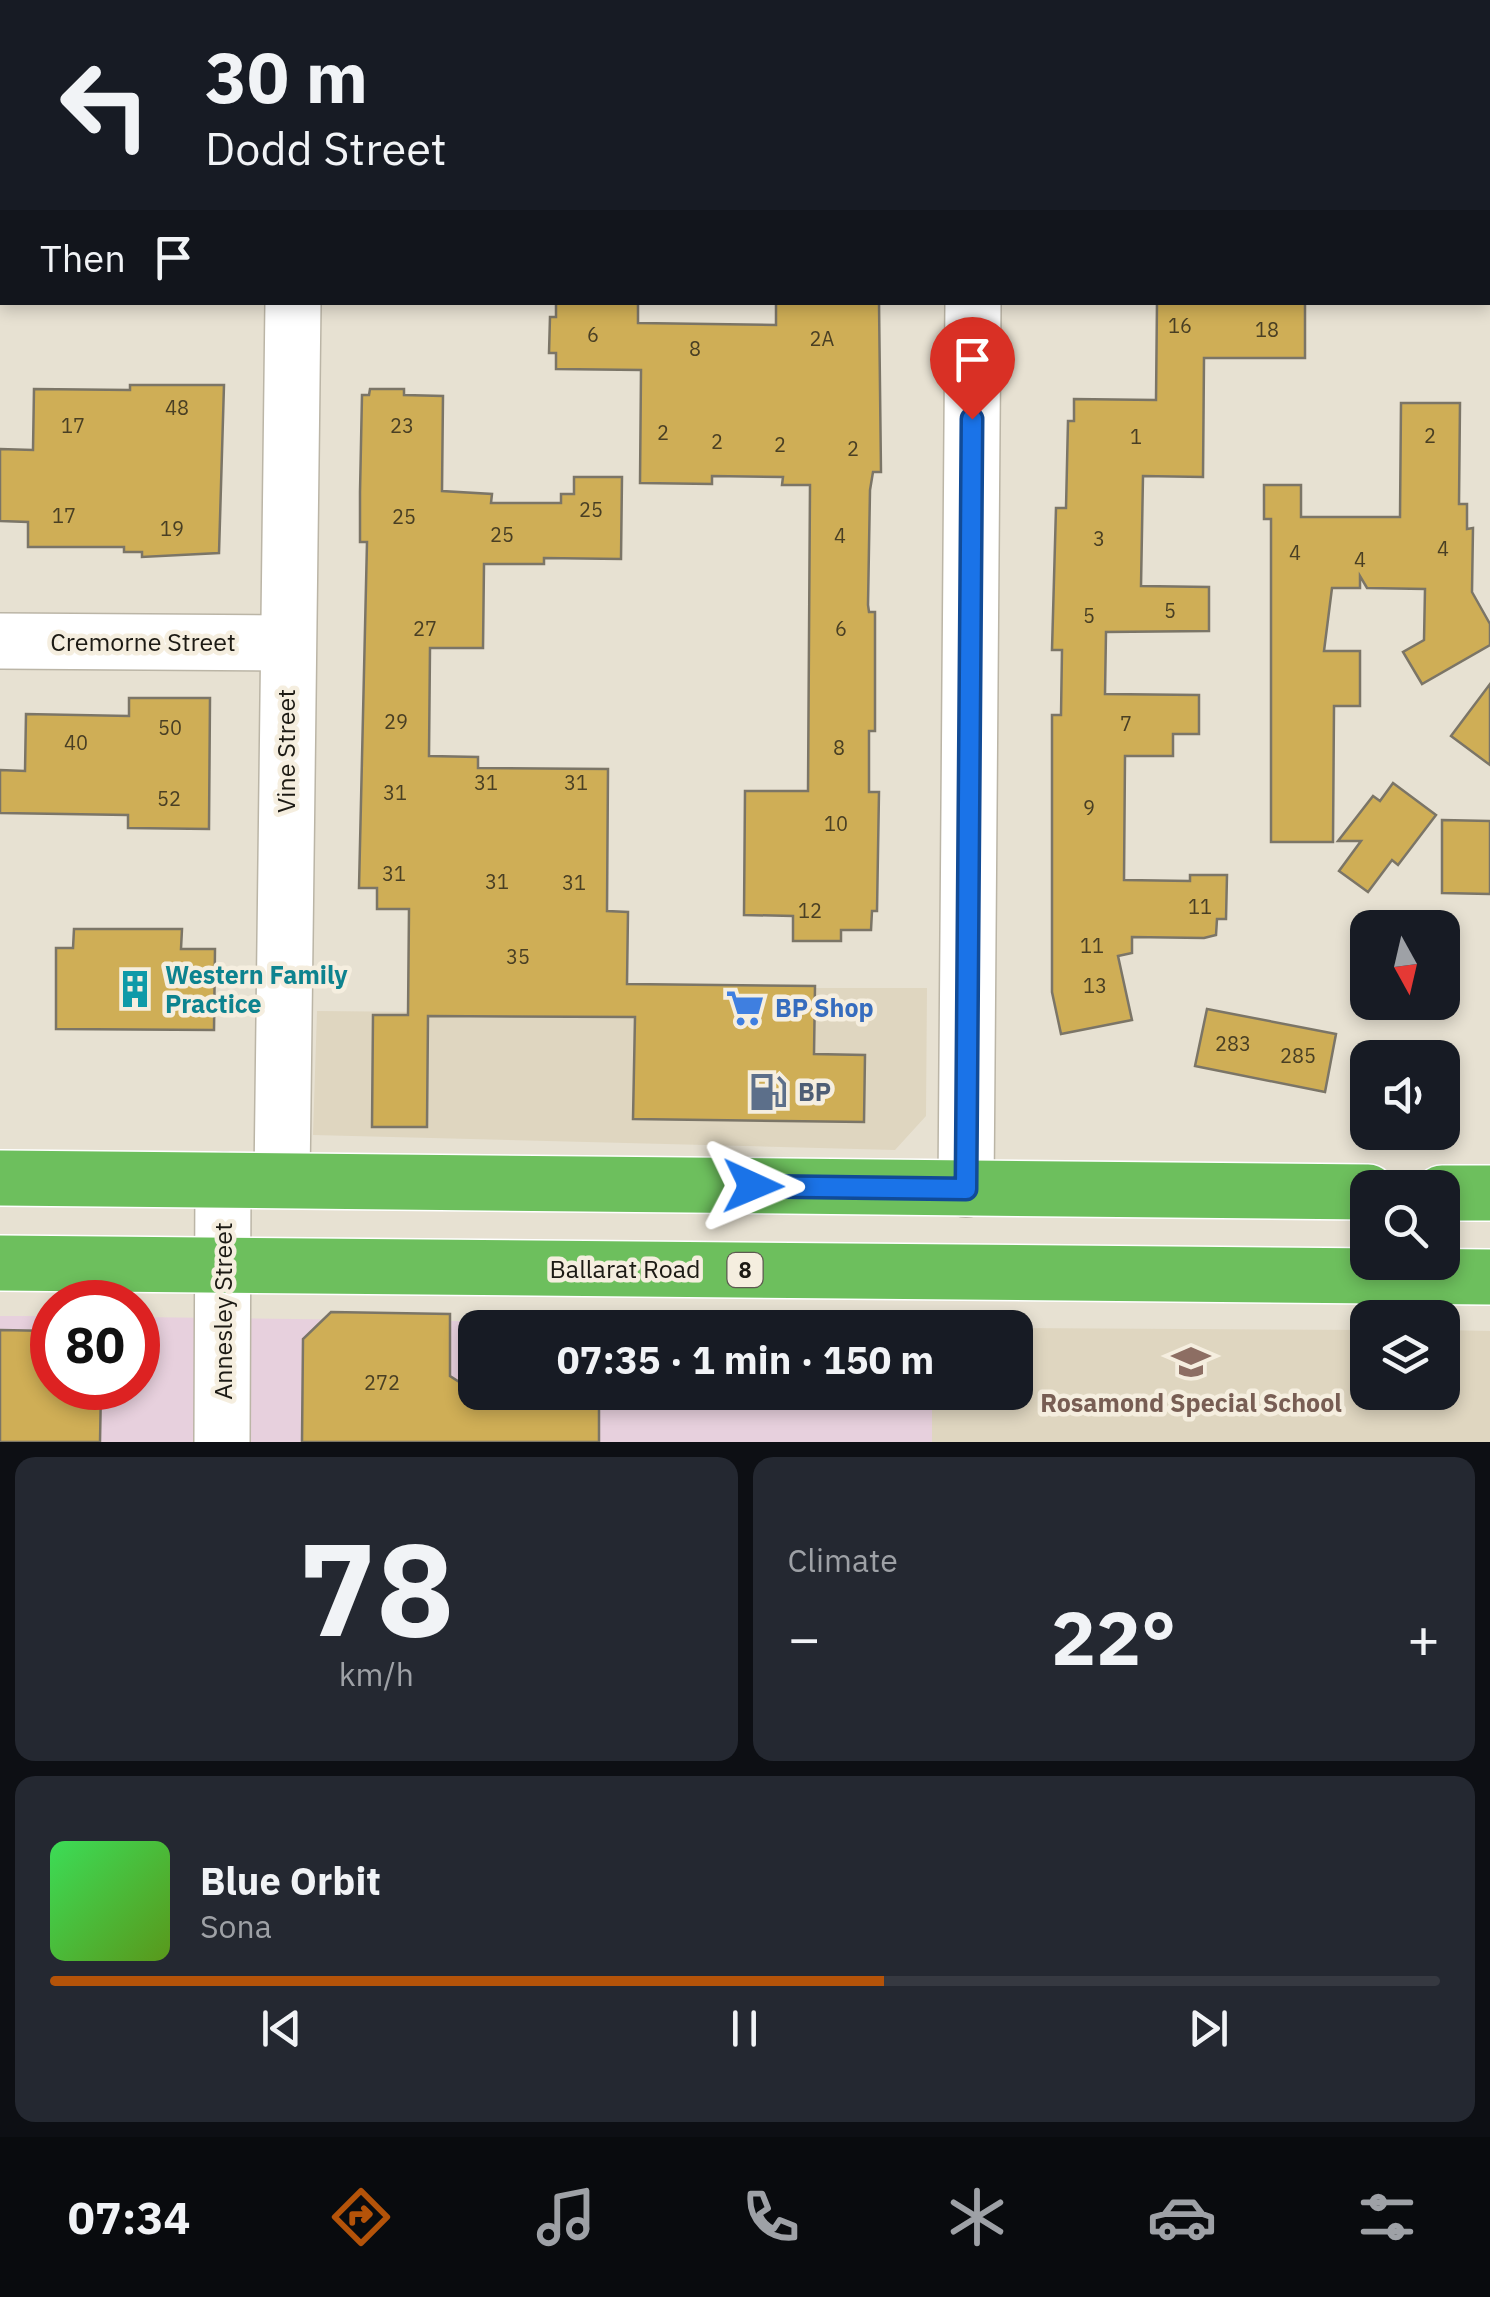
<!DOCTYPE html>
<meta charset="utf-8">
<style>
:root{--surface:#171b24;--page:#242831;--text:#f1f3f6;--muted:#9ea1a6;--line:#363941;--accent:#b45309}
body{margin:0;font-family:"IBM Plex Sans",sans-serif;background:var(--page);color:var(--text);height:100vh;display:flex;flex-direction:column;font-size:38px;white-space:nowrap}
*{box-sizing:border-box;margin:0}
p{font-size:32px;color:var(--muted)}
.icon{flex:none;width:55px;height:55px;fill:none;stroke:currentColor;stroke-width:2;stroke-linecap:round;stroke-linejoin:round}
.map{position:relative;height:1442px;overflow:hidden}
.panel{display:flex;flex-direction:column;gap:15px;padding:15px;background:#0d0f14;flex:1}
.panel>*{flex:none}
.top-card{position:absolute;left:0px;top:0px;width:1490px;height:305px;box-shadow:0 5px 15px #0003;background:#171b24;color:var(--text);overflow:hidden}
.needle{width:65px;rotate:172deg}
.controls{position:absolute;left:1350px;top:910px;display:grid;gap:20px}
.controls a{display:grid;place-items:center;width:110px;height:110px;border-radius:20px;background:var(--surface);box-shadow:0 5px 15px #0003;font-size:50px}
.speed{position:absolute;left:30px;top:1280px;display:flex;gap:20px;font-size:50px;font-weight:700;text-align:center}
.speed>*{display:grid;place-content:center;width:130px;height:130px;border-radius:50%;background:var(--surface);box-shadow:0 5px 15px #0003;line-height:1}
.speed .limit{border:15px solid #d22;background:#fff;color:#111}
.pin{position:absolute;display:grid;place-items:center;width:85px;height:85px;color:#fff;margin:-102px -42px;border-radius:50% 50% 50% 0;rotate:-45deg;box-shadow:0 0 10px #0007}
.pin .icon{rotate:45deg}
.me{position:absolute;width:110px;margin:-55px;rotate:91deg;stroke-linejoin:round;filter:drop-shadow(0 0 8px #0008)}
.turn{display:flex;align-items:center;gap:35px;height:210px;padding:0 40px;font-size:45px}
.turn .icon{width:130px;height:130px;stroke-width:2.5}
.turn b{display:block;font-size:70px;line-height:85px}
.then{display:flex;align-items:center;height:95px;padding:0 40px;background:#0003;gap:20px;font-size:38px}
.big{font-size:75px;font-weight:800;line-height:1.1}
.panel .widget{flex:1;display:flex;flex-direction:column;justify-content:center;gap:15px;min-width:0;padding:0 35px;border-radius:20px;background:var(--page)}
.panel .dial{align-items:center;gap:0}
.dial b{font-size:130px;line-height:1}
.song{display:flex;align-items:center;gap:30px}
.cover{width:120px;height:120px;border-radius:15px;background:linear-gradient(135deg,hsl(130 70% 55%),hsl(90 70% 35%))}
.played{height:10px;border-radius:5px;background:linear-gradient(90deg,var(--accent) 60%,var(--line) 60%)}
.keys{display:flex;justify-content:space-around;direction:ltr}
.heat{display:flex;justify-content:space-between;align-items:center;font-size:55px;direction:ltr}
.panel .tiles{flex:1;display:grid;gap:15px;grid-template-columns:1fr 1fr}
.widget:last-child{grid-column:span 2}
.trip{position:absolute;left:458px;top:1310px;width:575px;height:100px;border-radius:20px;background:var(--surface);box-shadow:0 5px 15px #0003;font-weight:800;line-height:100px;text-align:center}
.menu{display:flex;height:160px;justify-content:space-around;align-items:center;background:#090b0e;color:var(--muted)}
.menu .icon{width:70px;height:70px}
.menu .active{color:var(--accent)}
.menu b{font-size:45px;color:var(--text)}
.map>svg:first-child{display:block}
</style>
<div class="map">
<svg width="1490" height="1442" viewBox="0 0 1490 1442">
<rect width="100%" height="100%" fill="#e7e1d2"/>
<g fill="#dfd6c0">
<path d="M641,988H927L926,1116L895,1150L313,1135L317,1011L638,1014Z"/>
<path d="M1015,1328L1367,1330L1368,1392H1442L1443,1330L1490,1331V1442H926V1393L1015,1392Z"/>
</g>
<path fill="#e7d0dd" d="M0,1316H52V1388H138V1317L933,1327L475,1328V1392L932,1393V1442H0Z"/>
<g fill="#cfae56" stroke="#7b7567" stroke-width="2.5">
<path d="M556,302H638V323L776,325V302H879L881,472H873L870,490L868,605L869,612H875V731H869V792H879L877,911H872L871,930H841V941H793V916L744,915L745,791H808L810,485H782L783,477L712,476V484L640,483L641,370L556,369V353H549L550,317H556Z"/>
<path d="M1157,302H1305V358H1204L1203,477L1143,476L1141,586L1209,587V631L1106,632L1105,694L1199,695V734H1173V756H1125L1124,880L1190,881V875H1227L1226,919H1217L1216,935L1204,938L1132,937V953L1118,956L1132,1020L1061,1034L1052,992V715H1061L1062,650H1052L1056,508H1066L1068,421H1074V399L1156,400Z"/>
<path d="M130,385H224L219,553L142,557V552H124V547H28V522L0,521V449L33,450L34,389L130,390Z"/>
<path d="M370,389H404V395L443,396L442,491L492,494L491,503H561V494H574V477H622L621,559L544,558V564H484L483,648H430L429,756L478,757V768L608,769L607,911L628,912L627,984L815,986L814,1054L865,1055L864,1122L633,1119L635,1017L428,1016L427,1127H372L373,1015H408L409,909H377V888H359L367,542H360V492L362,395H369Z"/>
<path d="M1401,403H1460L1459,504H1467V529L1473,528L1472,592L1490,624V645L1422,684L1403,652L1424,640L1425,589L1367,588L1360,576V588H1332L1324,651H1360V706H1334L1333,842H1271V519H1264V485H1301V517H1400Z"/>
<path d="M1490,684V765L1451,736Z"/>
<path d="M129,698H210L209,829L128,828V815L0,813V770L25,771L26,714L129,716Z"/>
<path d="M1393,783L1436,815L1398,865L1392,860L1368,892L1339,871L1361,841H1338L1373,796L1380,801Z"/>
<path d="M1442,820L1490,821V894L1442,893Z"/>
<path d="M74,929H182L181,949H215L214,1030L56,1029V948H73Z"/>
<path d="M1207,1009L1336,1034L1325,1092L1195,1066Z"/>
<path d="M331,1312L450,1314V1376L475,1392H599V1442H302L303,1339Z"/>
<path d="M0,1330L52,1331V1388H101L100,1442H0Z"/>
</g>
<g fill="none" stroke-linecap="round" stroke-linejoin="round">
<g stroke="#bbb5a6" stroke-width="58">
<g id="minor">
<path d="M287,2L288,0"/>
<path d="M1381,2V0"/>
<path d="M0,111H2"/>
<path d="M1488,125H1490"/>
<path d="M0,641L287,643"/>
<path d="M282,1180L293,302"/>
<path d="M966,1189L973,302"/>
<path d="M222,1442L223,1180"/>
</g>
</g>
<g stroke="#fff" stroke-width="58">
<g id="highway">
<path d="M0,1178L1368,1192"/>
<path d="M1442,1193H1490"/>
<path d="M0,1263L1490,1277"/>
</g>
</g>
<use href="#minor" stroke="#fff" stroke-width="55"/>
<use href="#highway" stroke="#6dbf5d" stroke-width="55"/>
</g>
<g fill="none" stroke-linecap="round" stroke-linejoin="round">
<g stroke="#114b97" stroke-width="25">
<path id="route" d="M753,1186L966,1189L972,419"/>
</g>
<use href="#route" stroke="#1a73e8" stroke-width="18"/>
</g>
<defs>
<g id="building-bare" transform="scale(3)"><path d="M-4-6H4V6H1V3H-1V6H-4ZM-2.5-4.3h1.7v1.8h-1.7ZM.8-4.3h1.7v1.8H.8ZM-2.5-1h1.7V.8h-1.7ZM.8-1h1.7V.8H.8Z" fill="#0f9aa8" stroke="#f5eedf" stroke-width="2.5" paint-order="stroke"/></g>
<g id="supermarket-bare" transform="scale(3)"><path d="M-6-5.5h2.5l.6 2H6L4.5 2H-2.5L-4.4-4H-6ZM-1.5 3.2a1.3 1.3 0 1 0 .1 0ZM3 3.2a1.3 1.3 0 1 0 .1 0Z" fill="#3f7fe0" stroke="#f5eedf" stroke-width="2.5" paint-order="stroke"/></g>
<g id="fuel-bare" transform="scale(3)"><path d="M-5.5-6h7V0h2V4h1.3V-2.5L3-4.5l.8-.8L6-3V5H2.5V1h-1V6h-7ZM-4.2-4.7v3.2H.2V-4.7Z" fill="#5c6f8a" stroke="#f5eedf" stroke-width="2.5" paint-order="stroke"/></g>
<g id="school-bare" transform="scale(3)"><path d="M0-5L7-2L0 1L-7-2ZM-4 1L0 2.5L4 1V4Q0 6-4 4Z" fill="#8d6e63" stroke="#f5eedf" stroke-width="2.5" paint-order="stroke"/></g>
</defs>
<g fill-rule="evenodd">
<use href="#building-bare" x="135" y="989"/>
<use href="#supermarket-bare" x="745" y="1008"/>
<use href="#fuel-bare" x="768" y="1092"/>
<use href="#school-bare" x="1191" y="1362"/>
</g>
<g text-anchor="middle" stroke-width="9" stroke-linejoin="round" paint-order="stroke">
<g font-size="20" fill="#493f24">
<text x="1180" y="333">16</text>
<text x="1267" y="337">18</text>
<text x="593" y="342">6</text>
<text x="822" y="346">2A</text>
<text x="695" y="356">8</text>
<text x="177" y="415">48</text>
<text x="73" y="433">17</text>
<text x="402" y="433">23</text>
<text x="663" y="440">2</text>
<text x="1430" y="443">2</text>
<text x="1136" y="444">1</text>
<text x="717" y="449">2</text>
<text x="780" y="452">2</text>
<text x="853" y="456">2</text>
<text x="591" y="517">25</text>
<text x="64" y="523">17</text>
<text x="404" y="524">25</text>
<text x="172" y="536">19</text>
<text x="502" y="542">25</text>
<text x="840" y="543">4</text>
<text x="1099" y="546">3</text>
<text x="1443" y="556">4</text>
<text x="1295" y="560">4</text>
<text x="1360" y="567">4</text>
<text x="1170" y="618">5</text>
<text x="1089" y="623">5</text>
<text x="425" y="636">27</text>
<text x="841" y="636">6</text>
<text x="396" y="729">29</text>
<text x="1126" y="731">7</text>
<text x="170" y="735">50</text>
<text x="76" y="750">40</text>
<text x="839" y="755">8</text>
<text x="486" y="790">31</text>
<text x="576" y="790">31</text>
<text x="395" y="800">31</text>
<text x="169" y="806">52</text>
<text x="1089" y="815">9</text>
<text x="836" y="831">10</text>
<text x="394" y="881">31</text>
<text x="497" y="889">31</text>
<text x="574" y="890">31</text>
<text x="1200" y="914">11</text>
<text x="810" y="918">12</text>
<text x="1092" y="953">11</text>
<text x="518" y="964">35</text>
<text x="1095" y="993">13</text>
<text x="1233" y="1051">283</text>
<text x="1298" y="1063">285</text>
<text x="382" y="1390">272</text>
</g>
<rect fill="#f5eedf" stroke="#5d5a51" stroke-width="2.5" x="727.5" y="1253" width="35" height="34" rx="8"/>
<g font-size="22" font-weight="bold" fill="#1c1a14">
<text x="745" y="1278">8</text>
</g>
<g font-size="25" fill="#1c1a14" stroke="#f5eedf">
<text x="143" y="651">Cremorne Street</text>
<text transform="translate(286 751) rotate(-90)" y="9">Vine Street</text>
<text x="625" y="1278">Ballarat Road</text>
<text transform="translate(223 1311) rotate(-90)" y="9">Annesley Street</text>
</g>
<g font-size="25" font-weight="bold" fill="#0d838f" stroke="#f5eedf" text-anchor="start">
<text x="165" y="984">Western Family<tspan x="165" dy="29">Practice</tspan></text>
</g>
<g font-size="25" font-weight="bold" fill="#366cbe" stroke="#f5eedf" text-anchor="start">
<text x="775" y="1017">BP Shop</text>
</g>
<g font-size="25" font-weight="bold" fill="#4e5e75" stroke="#f5eedf" text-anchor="start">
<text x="798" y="1101">BP</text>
</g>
<g font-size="25" font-weight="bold" fill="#785e54" stroke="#f5eedf">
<text x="1191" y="1412">Rosamond Special School</text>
</g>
</g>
</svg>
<div class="controls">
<a><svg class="needle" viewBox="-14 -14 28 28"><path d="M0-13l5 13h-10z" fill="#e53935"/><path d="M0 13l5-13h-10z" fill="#9ea1a6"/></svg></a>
<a><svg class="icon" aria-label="sound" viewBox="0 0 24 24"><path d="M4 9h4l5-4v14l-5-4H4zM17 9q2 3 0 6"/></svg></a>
<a><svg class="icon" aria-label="search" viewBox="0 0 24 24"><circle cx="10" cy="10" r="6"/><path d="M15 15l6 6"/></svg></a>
<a><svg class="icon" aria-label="layers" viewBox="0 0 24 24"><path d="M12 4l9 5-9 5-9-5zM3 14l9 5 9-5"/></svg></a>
</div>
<div class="speed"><div class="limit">80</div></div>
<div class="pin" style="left:972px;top:419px;background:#d93025"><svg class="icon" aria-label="arrive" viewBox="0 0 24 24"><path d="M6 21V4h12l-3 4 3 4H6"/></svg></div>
<svg class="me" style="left:753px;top:1186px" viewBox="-20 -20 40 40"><path d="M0-17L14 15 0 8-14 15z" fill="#1a73e8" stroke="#fff" stroke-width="4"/></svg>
<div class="trip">07:35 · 1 min · 150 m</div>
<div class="top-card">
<div class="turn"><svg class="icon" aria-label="left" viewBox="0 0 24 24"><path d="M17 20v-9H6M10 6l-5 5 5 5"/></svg><div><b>30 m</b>Dodd Street</div></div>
<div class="then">Then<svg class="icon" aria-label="arrive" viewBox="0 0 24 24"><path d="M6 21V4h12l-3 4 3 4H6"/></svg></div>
</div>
</div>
<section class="panel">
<div class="tiles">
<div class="widget dial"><b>78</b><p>km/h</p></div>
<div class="widget"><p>Climate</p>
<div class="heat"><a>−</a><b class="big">22°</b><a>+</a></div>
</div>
<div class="widget">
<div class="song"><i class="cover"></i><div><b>Blue Orbit</b><p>Sona</p></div></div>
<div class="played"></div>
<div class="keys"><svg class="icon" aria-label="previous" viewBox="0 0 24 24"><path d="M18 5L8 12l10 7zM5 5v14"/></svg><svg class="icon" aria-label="pause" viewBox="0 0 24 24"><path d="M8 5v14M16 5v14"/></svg><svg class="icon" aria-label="next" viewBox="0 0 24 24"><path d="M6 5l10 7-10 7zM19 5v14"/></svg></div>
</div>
</div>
</section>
<nav class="menu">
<b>07:34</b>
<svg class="icon active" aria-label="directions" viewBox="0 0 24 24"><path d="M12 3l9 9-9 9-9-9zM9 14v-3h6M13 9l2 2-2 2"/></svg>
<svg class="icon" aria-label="music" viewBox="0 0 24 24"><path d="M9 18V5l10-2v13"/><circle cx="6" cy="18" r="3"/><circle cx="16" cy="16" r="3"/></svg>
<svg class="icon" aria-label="phone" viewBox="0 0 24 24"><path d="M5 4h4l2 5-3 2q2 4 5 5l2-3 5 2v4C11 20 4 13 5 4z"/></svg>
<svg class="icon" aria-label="climate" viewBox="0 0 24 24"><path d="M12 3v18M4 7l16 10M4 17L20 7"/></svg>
<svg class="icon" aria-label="car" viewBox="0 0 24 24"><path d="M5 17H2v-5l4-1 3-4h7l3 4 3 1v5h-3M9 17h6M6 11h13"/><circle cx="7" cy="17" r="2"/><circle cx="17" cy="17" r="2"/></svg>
<svg class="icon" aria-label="filters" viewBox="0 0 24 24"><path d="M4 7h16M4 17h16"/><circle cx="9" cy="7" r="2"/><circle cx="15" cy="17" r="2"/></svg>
</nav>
